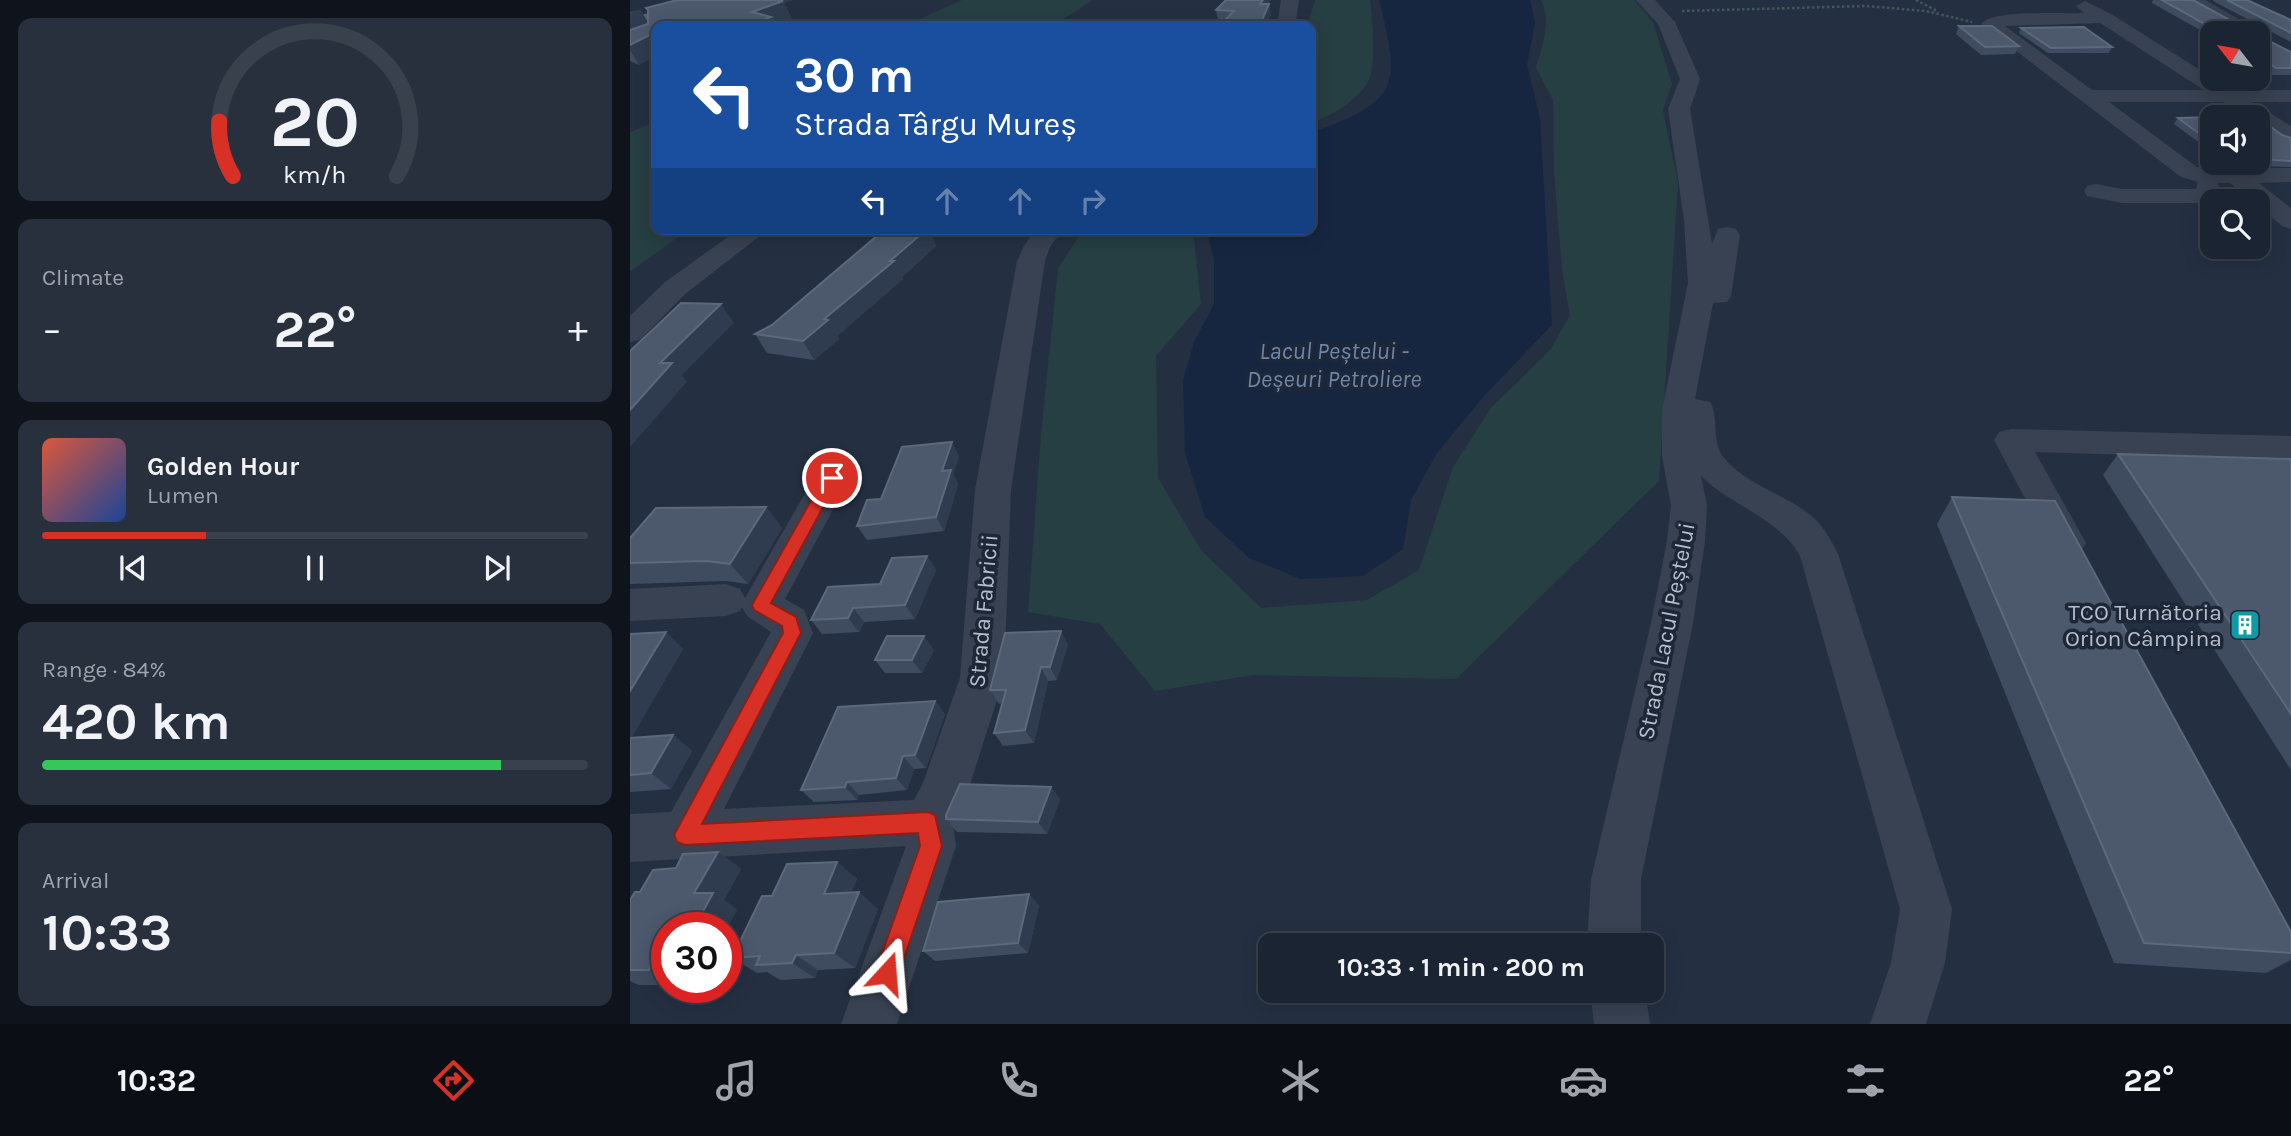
<!DOCTYPE html>
<meta charset="utf-8">
<style>
:root{--surface:#1b2432;--page:#28303e;--text:#f1f3f6;--muted:#a0a4ac;--line:#39414d;--accent:#d93025}
body{margin:0;font-family:Karla,sans-serif;background:var(--page);color:var(--text);height:100vh;display:flex;flex-direction:column;font-size:26px;white-space:nowrap}
*{box-sizing:border-box;margin:0}
p{font-size:23px;color:var(--muted)}
.icon{flex:none;width:38px;height:38px;fill:none;stroke:currentColor;stroke-width:2;stroke-linecap:round;stroke-linejoin:round}
.map{position:relative;flex:1;overflow:hidden}
.drawer{display:flex;flex-direction:column;gap:18px;padding:18px;background:#0f141c;width:630px}
.drawer>*{flex:none}
.banner{position:absolute;left:21px;top:21px;width:665px;height:214px;border-radius:14px;box-shadow:0 4px 18px #0003,0 0 0 2px var(--line);background:#1a4fa0;color:#fff;overflow:hidden}
.needle{width:46px;rotate:301deg}
.fabs{position:absolute;left:1570px;top:21px;display:grid;gap:14px}
.fabs a{display:grid;place-items:center;width:70px;height:70px;border-radius:14px;background:var(--surface);box-shadow:0 4px 18px #0003,0 0 0 2px var(--line);font-size:35px}
.speed{position:absolute;left:21px;top:912px;display:flex;gap:14px;font-size:35px;font-weight:700;text-align:center}
.speed>*{display:grid;place-content:center;width:91px;height:91px;border-radius:50%;background:var(--surface);box-shadow:0 4px 18px #0003,0 0 0 2px var(--line);line-height:1}
.speed .limit{border:10px solid #d22;background:#fff;color:#111}
.pin{position:absolute;display:grid;place-items:center;width:60px;height:60px;color:#fff;margin:-30px;border:4px solid #fff;border-radius:50%;box-shadow:0 2px 7px #0007}
.me{position:absolute;width:77px;margin:-38px;rotate:19deg;stroke-linejoin:round;filter:drop-shadow(0 0 5px #0008)}
.turn{display:flex;align-items:center;gap:24px;height:147px;padding:0 28px;font-size:32px}
.turn .icon{width:91px;height:91px;stroke-width:2.5}
.turn b{display:block;font-size:49px;line-height:60px}
.lanes{display:flex;align-items:center;height:66px;padding:0 28px;background:#0003;justify-content:center;gap:35px;direction:ltr}
.lanes .off{opacity:.35}
.big{font-size:52px;font-weight:700;line-height:1.1}
.drawer .tile{flex:1;display:flex;flex-direction:column;justify-content:center;gap:10px;min-width:0;padding:0 24px;border-radius:14px;background:var(--page)}
.drawer .dial{align-items:center;gap:0}
.dial svg{height:182px;overflow:visible;fill:none;stroke:var(--line);stroke-width:7;stroke-linecap:round;text-anchor:middle}
.dial text{fill:var(--text);stroke:none}
.song{display:flex;align-items:center;gap:21px}
.cover{width:84px;height:84px;border-radius:10px;background:linear-gradient(135deg,hsl(10 70% 55%),hsl(220 70% 35%))}
.played{height:7px;border-radius:4px;background:linear-gradient(90deg,var(--accent) 30%,var(--line) 30%)}
.keys{display:flex;justify-content:space-around;direction:ltr}
.heat{display:flex;justify-content:space-between;align-items:center;font-size:38px;direction:ltr}
.charge{height:10px;border-radius:5px;background:linear-gradient(90deg,#34c759 84%,var(--line) 0)}
.trip{position:absolute;left:628px;top:933px;width:406px;height:70px;border-radius:14px;background:var(--surface);box-shadow:0 4px 18px #0003,0 0 0 2px var(--line);font-weight:700;line-height:70px;text-align:center}
.tab-bar{display:flex;height:112px;justify-content:space-around;align-items:center;background:#0b0e14;color:var(--muted)}
.tab-bar .icon{width:49px;height:49px}
.tab-bar .active{color:var(--accent)}
.tab-bar b{font-size:32px;color:var(--text)}
main{display:flex;flex:1;min-height:0}
.map>svg:first-child{display:block}
</style>
<main>
<section class="drawer">
<div class="tile dial"><svg viewBox="0 0 100 80">
<path d="M14 69A42 42 0 1 1 86 69"/>
<path d="M14 69A42 42 0 0 1 8 45" stroke="#d93025"/>
<text x="50" y="56" font-size="32" font-weight="700">20</text>
<text x="50" y="72" font-size="11">km/h</text>
</svg></div>
<div class="tile"><p>Climate</p>
<div class="heat"><a>−</a><b class="big">22°</b><a>+</a></div>
</div>
<div class="tile">
<div class="song"><i class="cover"></i><div><b>Golden Hour</b><p>Lumen</p></div></div>
<div class="played"></div>
<div class="keys"><svg class="icon" aria-label="previous" viewBox="0 0 24 24"><path d="M18 5L8 12l10 7zM5 5v14"/></svg><svg class="icon" aria-label="pause" viewBox="0 0 24 24"><path d="M8 5v14M16 5v14"/></svg><svg class="icon" aria-label="next" viewBox="0 0 24 24"><path d="M6 5l10 7-10 7zM19 5v14"/></svg></div>
</div>
<div class="tile"><p>Range · 84%</p><b class="big">420 km</b><div class="charge"></div></div>
<div class="tile"><p>Arrival</p><b class="big">10:33</b></div>
</section>
<div class="map">
<svg width="1661" height="1024" viewBox="0 0 1661 1024">
<rect width="100%" height="100%" fill="#243042"/>
<g fill="#263f43">
<path d="M332,0H463L422,26H274Z"/>
<path d="M685,0H740C742,19 747,66 738,82C727,101 700,116 681,124V26H677Z"/>
<path d="M911,0H1004L1023,22L1042,84L1033,110L1048,183L1029,481L826,679L623,675L525,691L470,624L398,612L411,434L428,268L454,229H563L571,304L526,356L528,478L571,550L631,608L737,600L789,570L823,467L861,408L920,350L940,315L932,270L924,171L923,100L906,68C912,46 922,21 911,0Z"/>
<path d="M26,122V229H59L0,272V132Z"/>
</g>
<path fill="#162641" d="M749,0H900L905,23L897,65L910,118L922,325L854,396L807,453L781,500L773,549L733,576L671,579L619,558L575,517L555,453L553,380L564,342L584,304V259L576,229H681V133C769,101 771,88 749,0Z"/>
<g fill="none" stroke-linecap="round" stroke-linejoin="round">
<g stroke="#40585b" stroke-width="2.5" stroke-dasharray="2.5 2.5" stroke-linecap="butt">
<path d="M1286,0L1307,11"/>
<path d="M1052,11L1236,6L1296,11L1342,22"/>
</g>
<g fill="#394252" fill-rule="evenodd">
<path d="M651,0H669L665,26H647Z"/>
<path d="M1006,0H1025L1045,22L1070,79L1060,109L1082,244L1088,229L1097,227L1106,229L1110,235L1101,296L1097,302L1083,303L1065,399L1080,402C1090,418 1080,440 1094,458C1117,486 1157,494 1184,518C1194,527 1202,542 1208,554L1322,909L1315,963L1296,1024H1240L1261,963L1270,909L1170,556C1149,518 1101,506 1071,476L1077,505L1075,541L1063,623L1011,879V945H957L961,879L1021,623L1037,541L1041,505L1032,456V410L1058,283L1054,220L1038,109L1050,79L1028,24Z"/>
<path d="M1553,0H1575L1633,33L1628,38V33H1611Z"/>
<path d="M1455,1L1481,14L1602,90H1661V102H1622L1661,126V143L1628,124V117H1616L1593,102H1479L1567,167L1661,168V182L1629,183L1661,208V229L1652,226L1628,206V201H1622L1600,183H1587L1596,196L1593,201H1582V203H1492L1457,196L1454,191L1457,186L1466,184L1492,189H1566L1568,182L1551,177L1351,24C1364,9 1433,14 1454,13L1446,6ZM1470,23L1574,90H1462L1375,26Z"/>
<path d="M109,229H139L55,294L11,339L0,342V316L35,282Z"/>
<path d="M406,229H433L420,247L415,261L381,490L374,678L338,791L323,823L326,846L267,1024H211L276,846L0,862V814L41,812L141,632L117,616L112,607L110,611L96,616L0,621V589L96,584L110,589L115,598L189,469L202,466L215,469L220,478L155,599L174,610L183,633L94,809L284,800L293,783L330,678L345,490L387,261L394,246Z"/>
<path d="M1381,429L1661,436V460L1405,452L1456,543L1450,553L1437,557L1424,553L1364,440L1369,432Z"/>
<path d="M960,990H1015L1020,1024H964Z"/>
</g>
<path fill="#576172" fill-rule="evenodd" d="M68,0H98L95,4L0,30V18Z"/>
</g>
<g fill="#3f4c60">
<path d="M596,0H641L638,4H639L641,15L638,20H640L641,26H593V22L594,21L588,20L586,10Z"/>
<path d="M1523,0H1563L1614,28L1629,29L1631,37L1661,52V75H1641L1628,66V33H1582V35L1575,30H1570L1522,3Z"/>
<path d="M1584,0H1617L1661,20V42L1583,1Z"/>
<path d="M154,3L162,19L145,25L26,26L9,65L0,61V12L10,10L18,22V13L16,8Z"/>
<path d="M1329,26L1389,46L1385,54L1351,55L1326,34Z"/>
<path d="M1391,28L1482,47L1479,53H1418L1389,33Z"/>
<path d="M1626,116L1652,135L1661,138V167L1600,165L1597,163H1628V117H1582V152L1544,124L1548,118Z"/>
<path d="M255,229H298L306,246L272,277L273,279L207,336L209,339L184,360L137,353L125,334L142,325Z"/>
<path d="M322,442L329,457L323,474L328,484L314,531L237,540L227,526L251,499Z"/>
<path d="M1488,454L1661,459V770L1473,475Z"/>
<path d="M1322,497L1661,932V960L1636,973L1484,963L1307,524Z"/>
<path d="M136,507L152,528L118,584L96,581L0,584V538Z"/>
<path d="M297,556L306,570L285,619L234,622L229,632L192,634L181,620L250,584Z"/>
<path d="M0,634L53,649L1,738L43,735L62,751L41,789L0,792Z"/>
<path d="M438,644L427,680L418,681L404,743L373,746L364,733L372,703L369,704L360,690Z"/>
<path d="M304,650L292,673H255L245,660Z"/>
<path d="M305,701L315,714L296,768L284,769L277,790L229,795L227,800L184,802L171,790Z"/>
<path d="M421,787L430,799L417,834L327,832L316,819Z"/>
<path d="M88,852L111,869L94,900L107,910L37,928V985H9L0,981V900L10,892L46,868Z"/>
<path d="M207,862L227,879L221,892L248,909L225,968L188,970L185,978L150,980L137,972L127,973L102,958L142,896Z"/>
<path d="M409,905L398,953L305,961L293,951Z"/>
</g>
<g fill="#2f3c4f">
<path d="M119,0H164L154,3L162,19L145,25L146,26H128Z"/>
<path d="M633,0H641L631,15L630,4Z"/>
<path d="M639,4L641,15L636,26L640,20L641,26H633L632,20Z"/>
<path d="M10,10L21,27L0,35V13Z"/>
<path d="M26,32V56L9,65L0,50V45Z"/>
<path d="M297,229H298L306,246L272,277L273,279L207,336L209,339L184,360L173,341L194,319Z"/>
<path d="M91,304L104,323L52,375L57,382L0,447V410L30,363Z"/>
<path d="M322,442L329,457L323,474L328,484L314,531L306,517L312,471Z"/>
<path d="M136,507L152,528L118,584L100,564Z"/>
<path d="M297,556L306,570L285,619L275,605Z"/>
<path d="M223,608L234,622L229,632L218,618Z"/>
<path d="M431,631L438,644L427,680L420,667Z"/>
<path d="M36,632L53,649L0,740V691Z"/>
<path d="M294,636L304,650L292,673L282,660Z"/>
<path d="M411,667L418,681L404,743L395,730Z"/>
<path d="M305,701L315,714L296,768L285,755Z"/>
<path d="M43,735L62,751L41,789L21,773Z"/>
<path d="M273,756L284,769L277,790L266,778Z"/>
<path d="M217,782L229,795L227,800L215,787Z"/>
<path d="M421,787L430,799L417,834L408,822Z"/>
<path d="M88,852L111,869L94,900L107,910L96,931V928H64V893Z"/>
<path d="M207,862L227,879L214,910L194,894Z"/>
<path d="M229,892L248,909L225,968L204,953Z"/>
<path d="M399,894L409,905L398,953L388,943Z"/>
<path d="M166,955L188,970L185,978L162,963Z"/>
<path d="M24,960L37,967V979L19,970Z"/>
</g>
<g fill="#4c596c" stroke="#5c687b" stroke-width="2">
<path d="M47,0H146L153,1L122,12L141,17L126,22L144,26H26V32L0,45V30L18,24V10L16,8Z"/>
<path d="M596,0H633L630,4H639L632,20H640L636,26H595L599,23L593,22L604,11L586,10Z"/>
<path d="M1532,0H1563L1614,28L1629,29L1631,37L1661,52V68H1646L1628,56V33H1594L1579,23H1573Z"/>
<path d="M1597,0H1617L1661,20V33Z"/>
<path d="M1329,26H1362L1389,46L1355,47Z"/>
<path d="M1454,27L1482,47L1421,48L1391,28Z"/>
<path d="M1626,116L1652,135L1661,138V161L1628,159V117H1582V143L1548,118Z"/>
<path d="M255,229H297L260,261H264L194,319L198,320L173,341L125,334L142,325Z"/>
<path d="M51,303L91,304L30,363H42L0,410V351Z"/>
<path d="M322,442L312,471L321,470L306,517L227,526L237,500L251,499L272,447Z"/>
<path d="M1488,454L1661,459V714Z"/>
<path d="M1322,497L1425,501L1661,932V953L1514,943Z"/>
<path d="M136,507L100,564L77,561L0,563V538L26,508Z"/>
<path d="M297,556L275,605L223,608L218,618L181,620L198,587L250,584L262,558Z"/>
<path d="M431,631L420,667H411L395,730L364,733L376,690H360L375,633Z"/>
<path d="M36,632L0,691V634Z"/>
<path d="M257,636H294L282,660H245Z"/>
<path d="M305,701L285,755L273,756L266,778L217,782L215,787L171,790L208,707Z"/>
<path d="M43,735L21,773L0,775V738Z"/>
<path d="M330,784L421,787L408,822L316,819V815Z"/>
<path d="M88,852L64,893H83L64,928H37V960H24L19,970H0V900L5,892H10L23,870L46,868L53,854Z"/>
<path d="M207,862L194,894L229,892L204,953L166,955L162,963L126,965L130,956L102,958L132,896H142L157,864Z"/>
<path d="M399,894L388,943L293,951L308,902Z"/>
</g>
<path fill="#d93025" stroke="#8d1f18" stroke-width="2" d="M202,473L209,478L141,603L166,617L171,633L72,824L298,812L305,815L312,846L269,973L265,982L257,985L248,982L245,973L290,846L288,833L55,845L47,842L44,835L153,633L152,626L124,610L122,605L196,474Z"/>
<defs>
<g id="building-square" transform="scale(1.575)"><rect x="-9" y="-9" width="18" height="18" rx="4" fill="#0f9aa8" stroke="#1e2737"/><path d="M-4-6H4V6H1V3H-1V6H-4ZM-2.5-4.3h1.7v1.8h-1.7ZM.8-4.3h1.7v1.8H.8ZM-2.5-1h1.7V.8h-1.7ZM.8-1h1.7V.8H.8Z" fill="#fff"/></g>
</defs>
<g fill-rule="evenodd">
<use href="#building-square" x="1615" y="625"/>
</g>
<g text-anchor="middle" stroke-width="7" stroke-linejoin="round" paint-order="stroke">
<g font-size="23" fill="#b6bdcc" stroke="#1e2737">
<text transform="translate(353 611) rotate(-85)" y="8">Strada Fabricii</text>
<text transform="translate(1036 631) rotate(-79)" y="8">Strada Lacul Peștelui</text>
</g>
<g font-size="23" fill="#b6bdcc" stroke="#1e2737" text-anchor="end">
<text x="1592" y="620">TCO Turnătoria<tspan x="1592" dy="26">Orion Câmpina</tspan></text>
</g>
<g font-size="24" font-style="italic" fill="#6d86ac" stroke="#1e2737">
<text x="704" y="359">Lacul Peștelui -<tspan x="704" dy="28">Deșeuri Petroliere</tspan></text>
</g>
</g>
</svg>
<div class="fabs">
<a><svg class="needle" viewBox="-14 -14 28 28"><path d="M0-13l5 13h-10z" fill="#e53935"/><path d="M0 13l5-13h-10z" fill="#a0a4ac"/></svg></a>
<a><svg class="icon" aria-label="sound" viewBox="0 0 24 24"><path d="M4 9h4l5-4v14l-5-4H4zM17 9q2 3 0 6"/></svg></a>
<a><svg class="icon" aria-label="search" viewBox="0 0 24 24"><circle cx="10" cy="10" r="6"/><path d="M15 15l6 6"/></svg></a>
</div>
<div class="speed"><div class="limit">30</div></div>
<div class="pin" style="left:202px;top:478px;background:#d93025"><svg class="icon" aria-label="arrive" viewBox="0 0 24 24"><path d="M6 21V4h12l-3 4 3 4H6"/></svg></div>
<svg class="me" style="left:257px;top:973px" viewBox="-20 -20 40 40"><path d="M0-17L14 15 0 8-14 15z" fill="#d93025" stroke="#fff" stroke-width="4"/></svg>
<div class="trip">10:33 · 1 min · 200 m</div>
<div class="banner">
<div class="turn"><svg class="icon" aria-label="left" viewBox="0 0 24 24"><path d="M17 20v-9H6M10 6l-5 5 5 5"/></svg><div><b>30 m</b>Strada Târgu Mureș</div></div>
<div class="lanes"><svg class="icon" aria-label="left" viewBox="0 0 24 24"><path d="M17 20v-9H6M10 6l-5 5 5 5"/></svg><svg class="icon off" aria-label="ahead" viewBox="0 0 24 24"><path d="M12 20V5M6 11l6-6 6 6"/></svg><svg class="icon off" aria-label="ahead" viewBox="0 0 24 24"><path d="M12 20V5M6 11l6-6 6 6"/></svg><svg class="icon off" aria-label="right" viewBox="0 0 24 24"><path d="M7 20v-9h11M14 6l5 5-5 5"/></svg></div>
</div>
</div>
</main>
<nav class="tab-bar">
<b>10:32</b>
<svg class="icon active" aria-label="directions" viewBox="0 0 24 24"><path d="M12 3l9 9-9 9-9-9zM9 14v-3h6M13 9l2 2-2 2"/></svg>
<svg class="icon" aria-label="music" viewBox="0 0 24 24"><path d="M9 18V5l10-2v13"/><circle cx="6" cy="18" r="3"/><circle cx="16" cy="16" r="3"/></svg>
<svg class="icon" aria-label="phone" viewBox="0 0 24 24"><path d="M5 4h4l2 5-3 2q2 4 5 5l2-3 5 2v4C11 20 4 13 5 4z"/></svg>
<svg class="icon" aria-label="climate" viewBox="0 0 24 24"><path d="M12 3v18M4 7l16 10M4 17L20 7"/></svg>
<svg class="icon" aria-label="car" viewBox="0 0 24 24"><path d="M5 17H2v-5l4-1 3-4h7l3 4 3 1v5h-3M9 17h6M6 11h13"/><circle cx="7" cy="17" r="2"/><circle cx="17" cy="17" r="2"/></svg>
<svg class="icon" aria-label="filters" viewBox="0 0 24 24"><path d="M4 7h16M4 17h16"/><circle cx="9" cy="7" r="2"/><circle cx="15" cy="17" r="2"/></svg>
<b>22°</b>
</nav>
